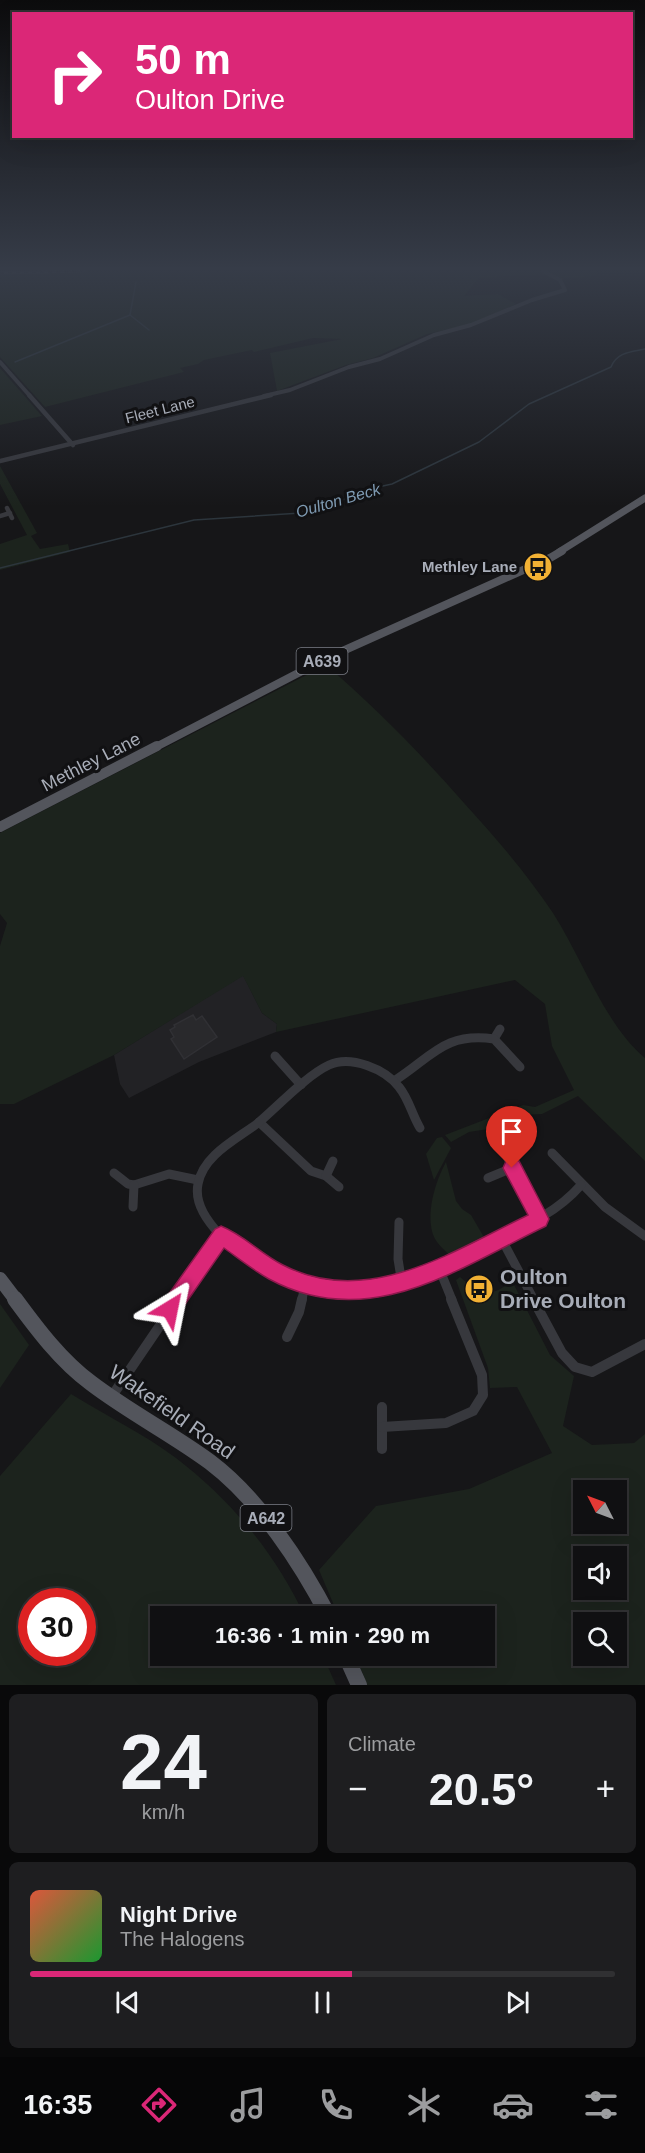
<!DOCTYPE html>
<meta charset="utf-8">
<style>
:root{--surface:#101012;--page:#1e1e20;--text:#f1f3f6;--muted:#9c9d9f;--line:#303032;--accent:#db2777}
body{margin:0;font-family:Helvetica,sans-serif;background:var(--page);color:var(--text);height:100vh;display:flex;flex-direction:column;font-size:22px;white-space:nowrap}
*{box-sizing:border-box;margin:0}
p{font-size:20px;color:var(--muted)}
.icon{flex:none;width:33px;height:33px;fill:none;stroke:currentColor;stroke-width:2;stroke-linecap:round;stroke-linejoin:round}
.map{position:relative;height:1685px;overflow:hidden}
.side{display:flex;flex-direction:column;gap:9px;padding:9px;background:#09090a;flex:1}
.side>*{flex:none}
.top-card{position:absolute;left:12px;top:12px;width:621px;height:126px;border-radius:0px;box-shadow:0 6px 24px #0002,0 0 0 2px var(--line);background:#db2777;color:#fff;overflow:hidden}
.needle{width:39px;rotate:312deg}
.buttons{position:absolute;left:573px;top:1480px;display:grid;gap:12px}
.buttons a{display:grid;place-items:center;width:54px;height:54px;border-radius:0px;background:var(--surface);box-shadow:0 6px 24px #0002,0 0 0 2px var(--line);font-size:30px}
.speed{position:absolute;left:18px;top:1588px;display:flex;gap:12px;font-size:30px;font-weight:700;text-align:center}
.speed>*{display:grid;place-content:center;width:78px;height:78px;border-radius:50%;background:var(--surface);box-shadow:0 6px 24px #0002,0 0 0 2px var(--line);line-height:1}
.speed .limit{border:9px solid #d22;background:#fff;color:#111}
.pin{position:absolute;display:grid;place-items:center;width:51px;height:51px;color:#fff;margin:-62px -26px;border-radius:50% 50% 50% 0;rotate:-45deg;box-shadow:0 0 6px #0007}
.pin .icon{rotate:45deg}
.me{position:absolute;width:66px;margin:-33px;rotate:35deg;stroke-linejoin:round;filter:drop-shadow(0 0 4px #0008)}
.turn{display:flex;align-items:center;gap:21px;height:126px;padding:0 24px;font-size:27px}
.turn .icon{width:78px;height:78px;stroke-width:2.5}
.turn b{display:block;font-size:42px;line-height:51px}
.big{font-size:45px;font-weight:600;line-height:1.1}
.side .tile{flex:1;display:flex;flex-direction:column;justify-content:center;gap:9px;min-width:0;padding:0 21px;border-radius:9px;background:var(--page)}
.side .dial{align-items:center;gap:0}
.dial b{font-size:78px;line-height:1}
.song{display:flex;align-items:center;gap:18px}
.cover{width:72px;height:72px;border-radius:9px;background:linear-gradient(135deg,hsl(10 70% 55%),hsl(130 70% 35%))}
.played{height:6px;border-radius:3px;background:linear-gradient(90deg,var(--accent) 55%,var(--line) 55%)}
.keys{display:flex;justify-content:space-around;direction:ltr}
.heat{display:flex;justify-content:space-between;align-items:center;font-size:33px;direction:ltr}
.side .tiles{flex:1;display:grid;gap:9px;grid-template-columns:1fr 1fr}
.tile:last-child{grid-column:span 2}
.trip{position:absolute;left:150px;top:1606px;width:345px;height:60px;border-radius:0px;background:var(--surface);box-shadow:0 6px 24px #0002,0 0 0 2px var(--line);font-weight:600;line-height:60px;text-align:center}
.tabs{display:flex;height:96px;justify-content:space-around;align-items:center;background:#060607;color:var(--muted)}
.tabs .icon{width:42px;height:42px}
.tabs .on{color:var(--accent)}
.tabs b{font-size:27px;color:var(--text)}
.map>svg:first-child{display:block}
</style>
<div class="map">
<svg width="645" height="1685" viewBox="0 0 645 1685">
<rect width="100%" height="100%" fill="#161618"/>
<path fill="#222225" d="M243,975L262,1013L277,1024L276,1032L199,1062L129,1098L120,1084L114,1055Z"/>
<g fill="#1c231d" fill-rule="evenodd">
<path d="M148,271H597L598,274L595,276L561,279L545,274L479,278L464,296L498,294L516,304L471,324L427,334L373,358L346,365L277,391L270,353L342,339L313,338L254,352L252,350L204,360L198,364L180,368L184,372L45,407L0,357V275Z"/>
<path d="M0,368L41,415L42,416L0,425Z"/>
<path d="M0,466L37,533L31,536L40,549L68,544L70,552L0,570V544L27,535L0,484Z"/>
<path d="M326,665C376,708 421,754 464,803C496,838 527,874 553,913C582,958 605,1025 645,1058V1161L578,1096L542,1114L522,1115L495,1128L469,1132L451,1142L445,1135L523,1105L535,1107L574,1090L552,1046L545,1004L515,980L276,1032L277,1024L262,1013L243,976L114,1055L14,1104H0V946L7,923L0,914V833Z"/>
<path d="M442,1137L451,1148L434,1180L426,1154L437,1138Z"/>
<path d="M446,1162L456,1201L462,1209L471,1215L485,1239L450,1256C445,1250 437,1244 434,1237C425,1215 435,1182 446,1162Z"/>
<path d="M460,1277C481,1294 490,1299 512,1281L550,1355L574,1376L563,1426L592,1445L634,1443L645,1434V1685H367L356,1656H484V1617H339L319,1570L376,1506L469,1489L552,1453L517,1387L490,1388L488,1368L456,1280ZM584,1491H616V1524H584ZM584,1557H616V1590H584ZM584,1623H616V1656H584Z"/>
<path d="M0,1304L29,1345L0,1388Z"/>
<path d="M71,1394C105,1415 144,1434 176,1458C231,1500 276,1554 305,1617H160V1656H323L336,1685H0V1476ZM32,1602H82V1653H32Z"/>
</g>
<g fill="none" stroke-linecap="round" stroke-linejoin="round">
<g stroke="#2c353c" stroke-width="1.5">
<path d="M130,315L149,330"/>
<path d="M15,362L130,315L136,282"/>
<path d="M0,568L194,520L301,513L343,500L360,491L392,484L479,442L529,404L611,367C617,352 631,352 645,349"/>
</g>
</g>
<path fill="#29292c" stroke="#303034" stroke-width="1.5" d="M193,1015L196,1020L202,1016L217,1037L184,1059L171,1039L174,1037L170,1030L175,1027L174,1025Z"/>
<g fill="none" stroke-linecap="round" stroke-linejoin="round">
<g stroke="#37383d" stroke-width="4">
<path d="M0,362L30,396"/>
<path d="M264,396L290,390L349,367L380,359L434,335L471,325L532,300L565,290L560,280L543,271"/>
</g>
<g stroke="#37383d" stroke-width="4.5">
<path d="M29,395L73,445"/>
<path d="M0,461L271,395"/>
<path d="M7,508L12,518"/>
<path d="M0,516L10,513"/>
</g>
<g stroke="#37383d" stroke-width="9">
<path d="M494,1039L500,1029"/>
<path d="M275,1056L301,1085"/>
<path d="M394,1081C432,1057 444,1032 494,1039L520,1067"/>
<path d="M259,1122L311,1171L326,1176L339,1187"/>
<path d="M552,1153L605,1207L645,1236"/>
<path d="M508,1159L540,1219"/>
<path d="M114,1173L128,1184L134,1185L169,1174L198,1180"/>
<path d="M326,1176L333,1161"/>
<path d="M488,1178L512,1168"/>
<path d="M133,1207L134,1185"/>
<path d="M399,1222L398,1259L402,1284"/>
<path d="M221,1236C208,1222 194,1204 198,1184C203,1155 237,1139 258,1123C277,1107 307,1075 329,1065C351,1055 385,1069 399,1087C409,1099 412,1115 420,1128"/>
<path d="M501,1238L534,1300"/>
<path d="M439,1268L452,1300"/>
<path d="M177,1300L221,1236C278,1278 341,1304 412,1281C436,1273 458,1258 481,1247C518,1229 554,1216 581,1185"/>
<path d="M302,1300L305,1284"/>
</g>
<g stroke="#37383d" stroke-width="10">
<path d="M533,1299L562,1353L575,1367L592,1372L645,1344"/>
<path d="M287,1337L299,1312L302,1299"/>
<path d="M112,1396L178,1299"/>
<path d="M382,1407V1449"/>
<path d="M382,1427L446,1423L473,1411L483,1395L482,1375L451,1299"/>
</g>
<path stroke="#53555c" stroke-width="7" d="M559,552L645,498"/>
<path stroke="#53555c" stroke-width="8" d="M154,748L327,658L550,558L562,551"/>
<path stroke="#53555c" stroke-width="10" d="M0,827L157,746"/>
<path stroke="#53555c" stroke-width="14" d="M0,1279L16,1300"/>
<g stroke="#53555c" stroke-width="16">
<path d="M15,1299C37,1329 61,1361 91,1383C129,1412 172,1434 210,1462C259,1499 301,1563 329,1617"/>
<path d="M346,1656L359,1685"/>
</g>
<g stroke="#4a4c52" stroke-width="3">
<path id="rail" d="M0,273L84,271"/>
</g>
<use href="#rail" stroke="#111113" stroke-width="1.5" stroke-dasharray="4" stroke-linecap="butt"/>
</g>
<linearGradient id="sky" x2="0" y2="1"><stop stop-color="#0c0c0d"/><stop offset="0.53" stop-color="#363c48"/><stop offset="1" stop-color="#363c48" stop-opacity="0"/></linearGradient>
<rect width="645" height="507" fill="url(#sky)"/>
<path fill="#db2777" stroke="#8e194d" stroke-width="1.5" d="M512,1159L519,1161L546,1213L549,1219L546,1226C457,1269 369,1333 269,1279C253,1270 238,1258 224,1248L177,1316L170,1319L163,1316L160,1309L163,1302L215,1229L221,1226C244,1235 261,1254 283,1265C367,1309 453,1251 528,1215L503,1168L506,1161Z"/>
<defs>
<g id="bus-disc" transform="scale(1.5)"><circle r="9.5" fill="#f2b134" stroke="#111113"/><path d="M-5-6H5V4H4V6H2V4H-2V6H-4V4H-5ZM-3.5-4V0h7V-4ZM-3.5 1.2v1.5H-2V1.2ZM2 1.2v1.5H3.5V1.2Z" fill="#111"/></g>
</defs>
<g fill-rule="evenodd">
<use href="#bus-disc" x="538" y="567"/>
<use href="#bus-disc" x="479" y="1289"/>
</g>
<g text-anchor="middle" stroke-width="6" stroke-linejoin="round" paint-order="stroke">
<g font-size="15" fill="#a8adb8" stroke="#111113">
<text transform="translate(160 410) rotate(-14)" y="5">Fleet Lane</text>
</g>
<g font-size="15" font-weight="bold" fill="#a8adb8" stroke="#111113" text-anchor="end">
<text x="517" y="572">Methley Lane</text>
</g>
<g font-size="16" font-style="italic" fill="#7f9bb3" stroke="#111113">
<text transform="translate(338 500) rotate(-16)" y="6">Oulton Beck</text>
</g>
<g fill="#111113" stroke="#7b7e86" stroke-width="1.5">
<rect x="296.5" y="648" width="51" height="26" rx="4.5"/>
<rect x="240.5" y="1505" width="51" height="26" rx="4.5"/>
</g>
<g font-size="16" font-weight="bold" fill="#a8adb8">
<text x="322" y="667">A639</text>
<text x="266" y="1524">A642</text>
</g>
<g font-size="18" fill="#a8adb8" stroke="#111113">
<text transform="translate(91 762) rotate(-27)" y="6">Methley Lane</text>
</g>
<g font-size="21" font-weight="bold" fill="#a8adb8" stroke="#111113" text-anchor="start">
<text x="500" y="1284">Oulton<tspan x="500" dy="24">Drive Oulton</tspan></text>
</g>
<g font-size="21" fill="#a8adb8" stroke="#111113">
<text transform="translate(172 1412) rotate(35)" y="7">Wakefield Road</text>
</g>
</g>
</svg>
<div class="buttons">
<a><svg class="needle" viewBox="-14 -14 28 28"><path d="M0-13l5 13h-10z" fill="#e53935"/><path d="M0 13l5-13h-10z" fill="#9c9d9f"/></svg></a>
<a><svg class="icon" aria-label="sound" viewBox="0 0 24 24"><path d="M4 9h4l5-4v14l-5-4H4zM17 9q2 3 0 6"/></svg></a>
<a><svg class="icon" aria-label="search" viewBox="0 0 24 24"><circle cx="10" cy="10" r="6"/><path d="M15 15l6 6"/></svg></a>
</div>
<div class="speed"><div class="limit">30</div></div>
<div class="pin" style="left:512px;top:1168px;background:#d93025"><svg class="icon" aria-label="arrive" viewBox="0 0 24 24"><path d="M6 21V4h12l-3 4 3 4H6"/></svg></div>
<svg class="me" style="left:170px;top:1309px" viewBox="-20 -20 40 40"><path d="M0-17L14 15 0 8-14 15z" fill="#db2777" stroke="#fff" stroke-width="4"/></svg>
<div class="trip">16:36 · 1 min · 290 m</div>
<div class="top-card">
<div class="turn"><svg class="icon" aria-label="right" viewBox="0 0 24 24"><path d="M7 20v-9h11M14 6l5 5-5 5"/></svg><div><b>50 m</b>Oulton Drive</div></div>
</div>
</div>
<section class="side">
<div class="tiles">
<div class="tile dial"><b>24</b><p>km/h</p></div>
<div class="tile"><p>Climate</p>
<div class="heat"><a>−</a><b class="big">20.5°</b><a>+</a></div>
</div>
<div class="tile">
<div class="song"><i class="cover"></i><div><b>Night Drive</b><p>The Halogens</p></div></div>
<div class="played"></div>
<div class="keys"><svg class="icon" aria-label="previous" viewBox="0 0 24 24"><path d="M18 5L8 12l10 7zM5 5v14"/></svg><svg class="icon" aria-label="pause" viewBox="0 0 24 24"><path d="M8 5v14M16 5v14"/></svg><svg class="icon" aria-label="next" viewBox="0 0 24 24"><path d="M6 5l10 7-10 7zM19 5v14"/></svg></div>
</div>
</div>
</section>
<nav class="tabs">
<b>16:35</b>
<svg class="icon on" aria-label="directions" viewBox="0 0 24 24"><path d="M12 3l9 9-9 9-9-9zM9 14v-3h6M13 9l2 2-2 2"/></svg>
<svg class="icon" aria-label="music" viewBox="0 0 24 24"><path d="M9 18V5l10-2v13"/><circle cx="6" cy="18" r="3"/><circle cx="16" cy="16" r="3"/></svg>
<svg class="icon" aria-label="phone" viewBox="0 0 24 24"><path d="M5 4h4l2 5-3 2q2 4 5 5l2-3 5 2v4C11 20 4 13 5 4z"/></svg>
<svg class="icon" aria-label="climate" viewBox="0 0 24 24"><path d="M12 3v18M4 7l16 10M4 17L20 7"/></svg>
<svg class="icon" aria-label="car" viewBox="0 0 24 24"><path d="M5 17H2v-5l4-1 3-4h7l3 4 3 1v5h-3M9 17h6M6 11h13"/><circle cx="7" cy="17" r="2"/><circle cx="17" cy="17" r="2"/></svg>
<svg class="icon" aria-label="filters" viewBox="0 0 24 24"><path d="M4 7h16M4 17h16"/><circle cx="9" cy="7" r="2"/><circle cx="15" cy="17" r="2"/></svg>
</nav>
